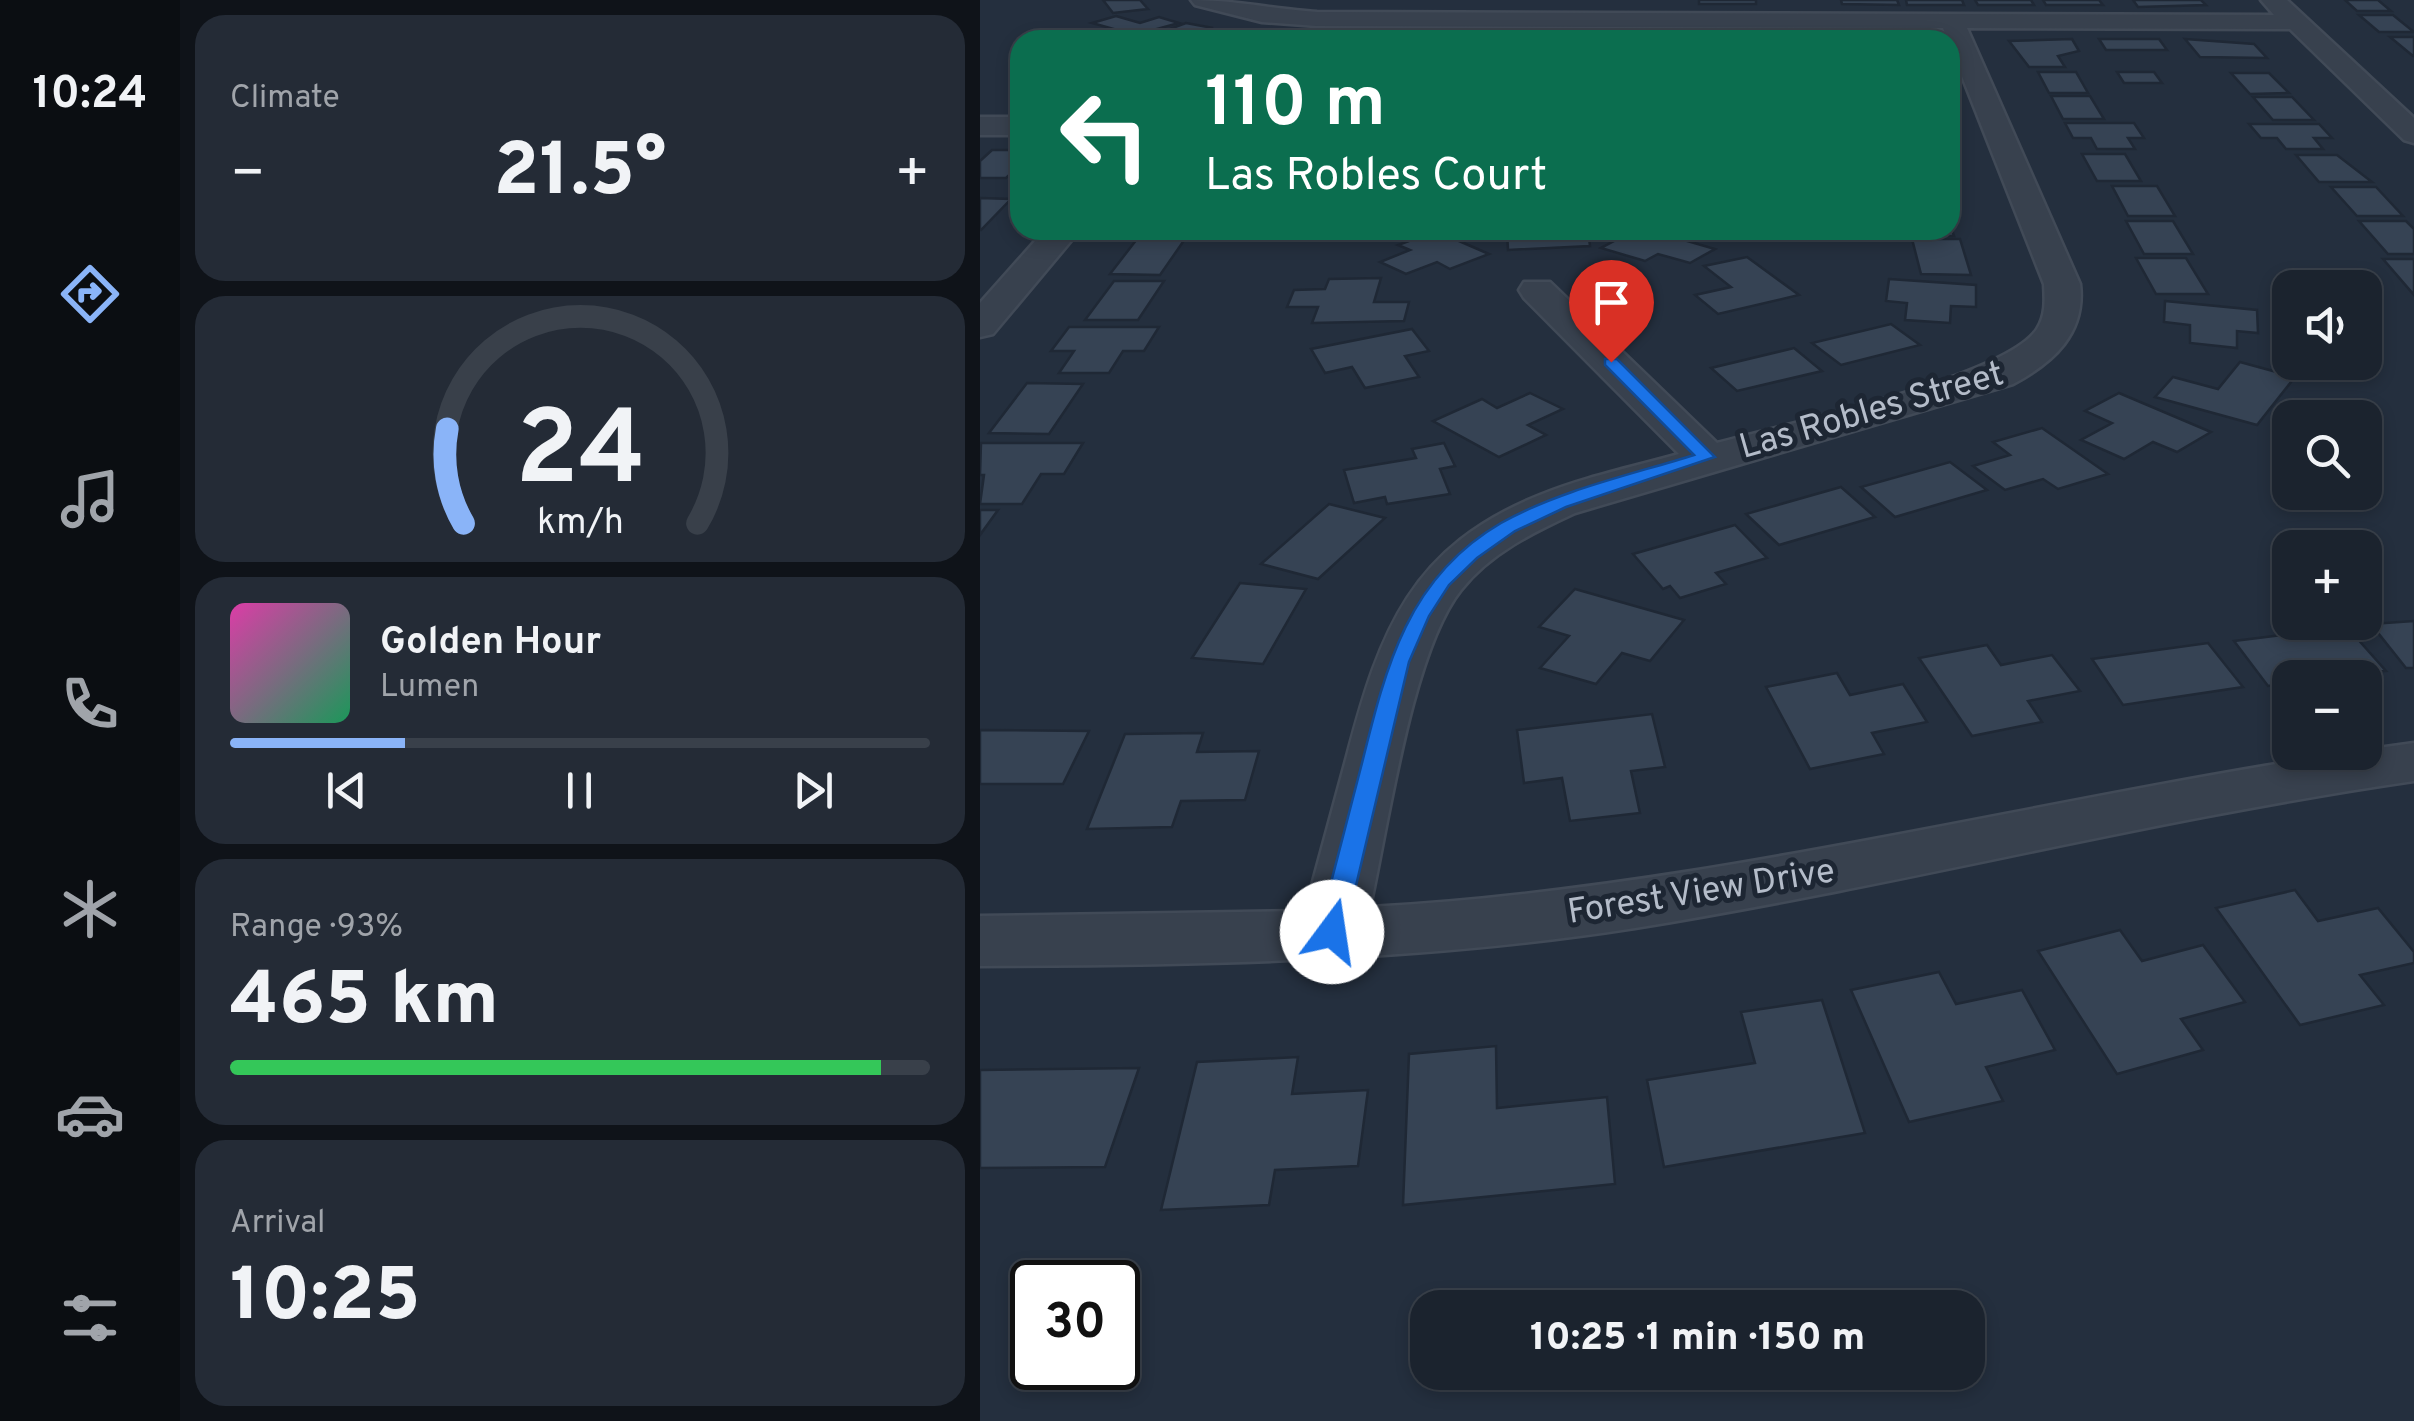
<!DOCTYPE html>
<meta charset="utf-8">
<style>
:root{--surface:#1b232e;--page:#242b36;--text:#f1f3f6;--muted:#a0a4aa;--line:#39404a;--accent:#8ab4f8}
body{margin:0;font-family:Overpass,sans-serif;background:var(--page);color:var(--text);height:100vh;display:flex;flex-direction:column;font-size:38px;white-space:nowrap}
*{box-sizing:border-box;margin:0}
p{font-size:32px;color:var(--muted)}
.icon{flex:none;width:55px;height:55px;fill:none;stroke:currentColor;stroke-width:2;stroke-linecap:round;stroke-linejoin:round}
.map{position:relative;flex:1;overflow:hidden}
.side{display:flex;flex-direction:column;gap:15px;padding:15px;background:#0f1319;width:800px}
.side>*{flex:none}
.top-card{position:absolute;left:30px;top:30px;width:950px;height:210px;border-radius:30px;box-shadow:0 5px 15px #0003,0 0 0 2px var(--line);background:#0b6e4f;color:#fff;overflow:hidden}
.tools{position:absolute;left:1292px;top:270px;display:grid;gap:20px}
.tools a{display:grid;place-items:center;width:110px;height:110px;border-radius:20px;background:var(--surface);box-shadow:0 5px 15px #0003,0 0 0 2px var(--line);font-size:50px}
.speed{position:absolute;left:30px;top:1260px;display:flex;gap:20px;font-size:50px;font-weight:700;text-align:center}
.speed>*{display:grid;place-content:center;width:130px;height:130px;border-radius:50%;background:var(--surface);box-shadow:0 5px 15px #0003,0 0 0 2px var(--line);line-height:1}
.speed .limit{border:5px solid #111;border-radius:15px;background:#fff;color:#111}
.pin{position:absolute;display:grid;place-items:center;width:85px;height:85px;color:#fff;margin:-102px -42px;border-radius:50% 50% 50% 0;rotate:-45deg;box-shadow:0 0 10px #0007}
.pin .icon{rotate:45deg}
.me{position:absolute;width:110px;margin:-55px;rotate:14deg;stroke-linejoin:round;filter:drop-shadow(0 0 8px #0008)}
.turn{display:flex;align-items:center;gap:35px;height:210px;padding:0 30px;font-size:45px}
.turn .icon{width:130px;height:130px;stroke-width:2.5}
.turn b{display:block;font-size:70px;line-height:85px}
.big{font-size:75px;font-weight:800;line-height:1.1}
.side .card{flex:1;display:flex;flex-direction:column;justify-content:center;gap:15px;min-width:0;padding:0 35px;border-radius:30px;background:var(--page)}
.side .dial{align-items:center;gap:0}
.dial svg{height:260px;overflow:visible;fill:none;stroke:var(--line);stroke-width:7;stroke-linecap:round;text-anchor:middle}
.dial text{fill:var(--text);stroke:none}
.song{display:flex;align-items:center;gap:30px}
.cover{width:120px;height:120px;border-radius:15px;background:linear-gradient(135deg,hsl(320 70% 55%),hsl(150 70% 35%))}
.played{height:10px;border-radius:5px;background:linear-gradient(90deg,var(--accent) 25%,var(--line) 25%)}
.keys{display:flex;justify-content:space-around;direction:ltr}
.heat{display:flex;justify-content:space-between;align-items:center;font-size:55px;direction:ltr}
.charge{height:15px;border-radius:8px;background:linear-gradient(90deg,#34c759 93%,var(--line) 0)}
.trip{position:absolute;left:430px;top:1290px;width:575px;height:100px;border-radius:30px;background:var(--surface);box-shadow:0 5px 15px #0003,0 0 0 2px var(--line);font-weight:800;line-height:100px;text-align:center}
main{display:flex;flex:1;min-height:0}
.tab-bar{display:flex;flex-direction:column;width:180px;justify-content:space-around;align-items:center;background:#0b0e12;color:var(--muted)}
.tab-bar .icon{width:70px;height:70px}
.tab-bar .on{color:var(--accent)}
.tab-bar b{font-size:45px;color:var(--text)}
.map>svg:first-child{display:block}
</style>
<main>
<nav class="tab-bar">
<b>10:24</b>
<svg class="icon on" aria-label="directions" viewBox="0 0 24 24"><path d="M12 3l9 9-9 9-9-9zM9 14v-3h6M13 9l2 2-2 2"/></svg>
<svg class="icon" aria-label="music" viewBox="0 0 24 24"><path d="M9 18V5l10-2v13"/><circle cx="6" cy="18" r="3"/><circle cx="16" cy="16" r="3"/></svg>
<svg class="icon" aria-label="phone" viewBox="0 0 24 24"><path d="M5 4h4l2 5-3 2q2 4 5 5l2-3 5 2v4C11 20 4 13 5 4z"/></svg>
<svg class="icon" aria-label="climate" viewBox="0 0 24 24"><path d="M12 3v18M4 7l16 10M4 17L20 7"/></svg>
<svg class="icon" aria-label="car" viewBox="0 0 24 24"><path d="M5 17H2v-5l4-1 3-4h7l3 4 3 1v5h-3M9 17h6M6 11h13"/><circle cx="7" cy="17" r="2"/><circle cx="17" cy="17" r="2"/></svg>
<svg class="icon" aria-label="filters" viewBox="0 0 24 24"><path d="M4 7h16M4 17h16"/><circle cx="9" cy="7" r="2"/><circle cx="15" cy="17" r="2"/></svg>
</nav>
<section class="side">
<div class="card"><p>Climate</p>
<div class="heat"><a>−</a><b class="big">21.5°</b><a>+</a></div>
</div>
<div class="card dial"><svg viewBox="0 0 100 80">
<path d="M14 69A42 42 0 1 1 86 69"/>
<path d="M14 69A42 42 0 0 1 9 40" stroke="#8ab4f8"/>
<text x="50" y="56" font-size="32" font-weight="700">24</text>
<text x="50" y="72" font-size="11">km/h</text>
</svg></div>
<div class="card">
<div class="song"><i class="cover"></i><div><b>Golden Hour</b><p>Lumen</p></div></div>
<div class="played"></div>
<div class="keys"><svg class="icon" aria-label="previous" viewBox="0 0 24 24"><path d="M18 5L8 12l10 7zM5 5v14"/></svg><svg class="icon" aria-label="pause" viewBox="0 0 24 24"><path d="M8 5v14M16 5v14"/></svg><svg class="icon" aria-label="next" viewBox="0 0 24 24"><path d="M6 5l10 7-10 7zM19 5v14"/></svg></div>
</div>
<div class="card"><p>Range · 93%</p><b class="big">465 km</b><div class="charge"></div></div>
<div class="card"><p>Arrival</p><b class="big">10:25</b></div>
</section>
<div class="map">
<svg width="1434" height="1421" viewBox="0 0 1434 1421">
<rect width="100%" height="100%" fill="#242f3e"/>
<g fill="#364354" stroke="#1f2835" stroke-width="2.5">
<path d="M123,0H160L168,9L133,13Z"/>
<rect x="719" y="0" width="57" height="4"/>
<path d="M861,0H917L919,5L862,4Z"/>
<path d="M926,0H982L984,5H927Z"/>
<path d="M995,0H1051L1054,5H998Z"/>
<path d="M1063,0H1119L1123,5H1066Z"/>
<path d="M1153,0H1221L1226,5L1158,7Z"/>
<path d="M1365,0H1398L1411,11H1377Z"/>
<path d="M1379,15H1413L1434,32H1399Z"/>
<path d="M136,16L160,23L179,17L199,23L155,35L112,23Z"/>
<path d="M206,23L233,28L221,32L240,36L229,40L162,39Z"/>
<path d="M255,33L313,36L309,40H246Z"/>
<path d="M1410,37H1434V56H1433Z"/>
<path d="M1092,39L1099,51L1078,56L1085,67H1049L1029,41Z"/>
<path d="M1119,39H1179L1187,50H1126Z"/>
<path d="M1205,39L1274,44L1287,58L1220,57Z"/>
<path d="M1058,72H1096L1108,93H1069Z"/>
<path d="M1137,72H1174L1182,83H1144Z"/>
<path d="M1251,73H1289L1309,93L1270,94Z"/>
<path d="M1071,96H1110L1124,119H1083Z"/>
<path d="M1273,97H1312L1334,120H1293Z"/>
<path d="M1085,123H1154L1164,138H1148L1155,149H1117L1111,138H1093Z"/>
<path d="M1269,124H1339L1352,138H1334L1343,149H1306L1297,138H1281Z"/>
<path d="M12,150H40V165L26,178H0V161Z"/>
<path d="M1102,154H1145L1161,181H1117Z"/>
<path d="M1316,155H1357L1392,182H1339Z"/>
<path d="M1132,186H1177L1195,216H1148Z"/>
<path d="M1351,187H1396L1423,216H1377Z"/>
<path d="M0,198L31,199L1,230H0Z"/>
<path d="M1146,221H1193L1213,254H1164Z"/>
<path d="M1379,221H1426L1434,229V254H1408Z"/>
<path d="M970,224L974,236H926L924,230H970Z"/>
<path d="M608,230L610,246L528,250L527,231Z"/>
<path d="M655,230H700L714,234L704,240L735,249L710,263L678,254L665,261L621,248Z"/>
<path d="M456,231L509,254L470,269L457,262L426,274L400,262L430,250L418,245Z"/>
<path d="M157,239H205L180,275L130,274Z"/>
<path d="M932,239H980L991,275L941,274Z"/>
<path d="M767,257L819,295L738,314L715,295L751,287L724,266Z"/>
<path d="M1156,258H1206L1228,294H1176Z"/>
<path d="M1403,259H1434V295Z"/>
<path d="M401,278L394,302H429L424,321L332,323L338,307H307L314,290L345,289L349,279Z"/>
<path d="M909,279L996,285V307L971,306L970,323L925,320L927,303L906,301Z"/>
<path d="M134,281H184L158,320H105Z"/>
<path d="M1185,301L1277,310L1278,333L1257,331V348L1210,343V325L1184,322Z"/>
<path d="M911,324L940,345L861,365L832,343Z"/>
<path d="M89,327H179L164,351H143L129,373H79L94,351H71Z"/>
<path d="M432,329L449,351L425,356L439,377L385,388L372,367L345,373L331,349Z"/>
<path d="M814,348L842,371L757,391L731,368Z"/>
<path d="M1260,362L1315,377L1277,425L1175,397L1193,377L1238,389Z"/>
<path d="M47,383L103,384L69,434L9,433Z"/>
<path d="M550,393L583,409L548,425L566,435L519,457L453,421L502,399L517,408Z"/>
<path d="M1139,393L1231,432L1197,452L1173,442L1144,459L1101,440L1132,423L1105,411Z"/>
<path d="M1062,428L1128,474L1078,489L1063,479L1025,490L993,466L1030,455L1013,442Z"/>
<path d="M1,443H103L84,474H61L42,504H0L4,475H0Z"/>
<path d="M464,443L475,466L460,469L470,494L407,504L405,497L374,503L364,470L436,458L432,449Z"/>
<path d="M970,462L1007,490L915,517L881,487Z"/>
<path d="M861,487L895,517L799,545L766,514Z"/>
<path d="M349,504L405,518L338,579L281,564Z"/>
<path d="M0,510H18L0,535Z"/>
<path d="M755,525L787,558L736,573L746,584L700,598L690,586L683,589L653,554Z"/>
<path d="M260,583L326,589L283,664L212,658Z"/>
<path d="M595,589L704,620L670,661L642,653L616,684L560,668L589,636L559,627Z"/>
<path d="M1434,621V668H1426L1391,624Z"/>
<path d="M1367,627L1406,671L1310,678V683L1288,686L1254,641Z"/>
<path d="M1228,643L1263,687L1143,705L1112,659Z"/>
<path d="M1007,645L1021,665L1072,655L1100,691L1048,701L1062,722L992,736L939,658Z"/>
<path d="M857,673L870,695L923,684L947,722L892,733L904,754L830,769L786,687Z"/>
<path d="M672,714L685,767L651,771L660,813L590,821L582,778L544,783L537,730Z"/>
<path d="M0,730L109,731L83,784H0Z"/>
<path d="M223,733L217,752L279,751L265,800L201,801L192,827L107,829L145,734Z"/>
<path d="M1315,890L1338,921L1398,908L1434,952V963L1380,975L1404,1005L1320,1025L1236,908Z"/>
<path d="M1140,930L1162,961L1223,945L1265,1002L1201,1019L1223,1050L1137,1074L1058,951Z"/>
<path d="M959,972L976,1004L1042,990L1075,1050L1006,1067L1023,1101L929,1122L871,990Z"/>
<path d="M842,1000L885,1133L684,1167L667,1080L775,1063L761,1012Z"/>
<path d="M516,1046L517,1108L627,1097L635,1184L423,1205L429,1054Z"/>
<path d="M318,1057L312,1094L388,1090L378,1166L295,1170L289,1205L181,1210L217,1062Z"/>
<path d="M159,1068L125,1167L0,1168V1070Z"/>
</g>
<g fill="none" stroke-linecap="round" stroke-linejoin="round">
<g stroke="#414a57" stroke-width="5">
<g id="minor">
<path d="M211,0C254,0 294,9 337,12L1294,15L1281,0H1307L1434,118V143L1424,140L1310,29L987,28L1100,284C1106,333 1074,362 1033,384L595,513C554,532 510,553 481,590C432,651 408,826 390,907C742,888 1090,789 1434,743V781C1172,819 916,886 655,928C438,962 219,965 0,966V916L325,911C339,859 353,808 367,756C400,630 431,547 560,495C604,477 653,467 699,454L544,298L539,290L544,282H570L737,443C801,425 1025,378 1057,329C1066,315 1065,300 1064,284L963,28L337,26L282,22L215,5Z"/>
<rect x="0" y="117" width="40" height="18"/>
<path d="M65,230H100L13,334L0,337V303Z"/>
</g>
</g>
<use href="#minor" fill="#38414e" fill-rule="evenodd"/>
</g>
<path fill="#1a73e8" stroke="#114b97" stroke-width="2.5" d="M625,359H637L735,457L586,507L535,531L497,558L469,585L449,616L429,662L365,932L352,943L342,940L338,932C353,876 367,820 382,763C406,666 428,577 521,523C580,490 650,475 714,455L625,365Z"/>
<g text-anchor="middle" stroke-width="10" stroke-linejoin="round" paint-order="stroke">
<g font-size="35" fill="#b4bcc9" stroke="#1d2633">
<text transform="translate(891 409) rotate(-16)" y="12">Las Robles Street</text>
<text transform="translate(721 890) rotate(-9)" y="12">Forest View Drive</text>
</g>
</g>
</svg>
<div class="tools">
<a><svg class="icon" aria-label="sound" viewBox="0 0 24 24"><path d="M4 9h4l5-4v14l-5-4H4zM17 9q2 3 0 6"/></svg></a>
<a><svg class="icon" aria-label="search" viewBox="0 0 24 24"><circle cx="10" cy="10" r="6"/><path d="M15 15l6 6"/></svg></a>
<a>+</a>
<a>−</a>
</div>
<div class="speed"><div class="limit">30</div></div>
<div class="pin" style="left:631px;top:362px;background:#d93025"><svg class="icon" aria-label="arrive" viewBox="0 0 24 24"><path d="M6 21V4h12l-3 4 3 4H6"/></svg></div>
<svg class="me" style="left:352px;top:932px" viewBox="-20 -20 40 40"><circle r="19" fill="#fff"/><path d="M0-13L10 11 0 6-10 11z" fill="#1a73e8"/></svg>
<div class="trip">10:25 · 1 min · 150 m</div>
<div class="top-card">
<div class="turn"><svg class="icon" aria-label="left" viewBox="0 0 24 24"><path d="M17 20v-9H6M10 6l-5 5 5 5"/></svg><div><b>110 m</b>Las Robles Court</div></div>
</div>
</div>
</main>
